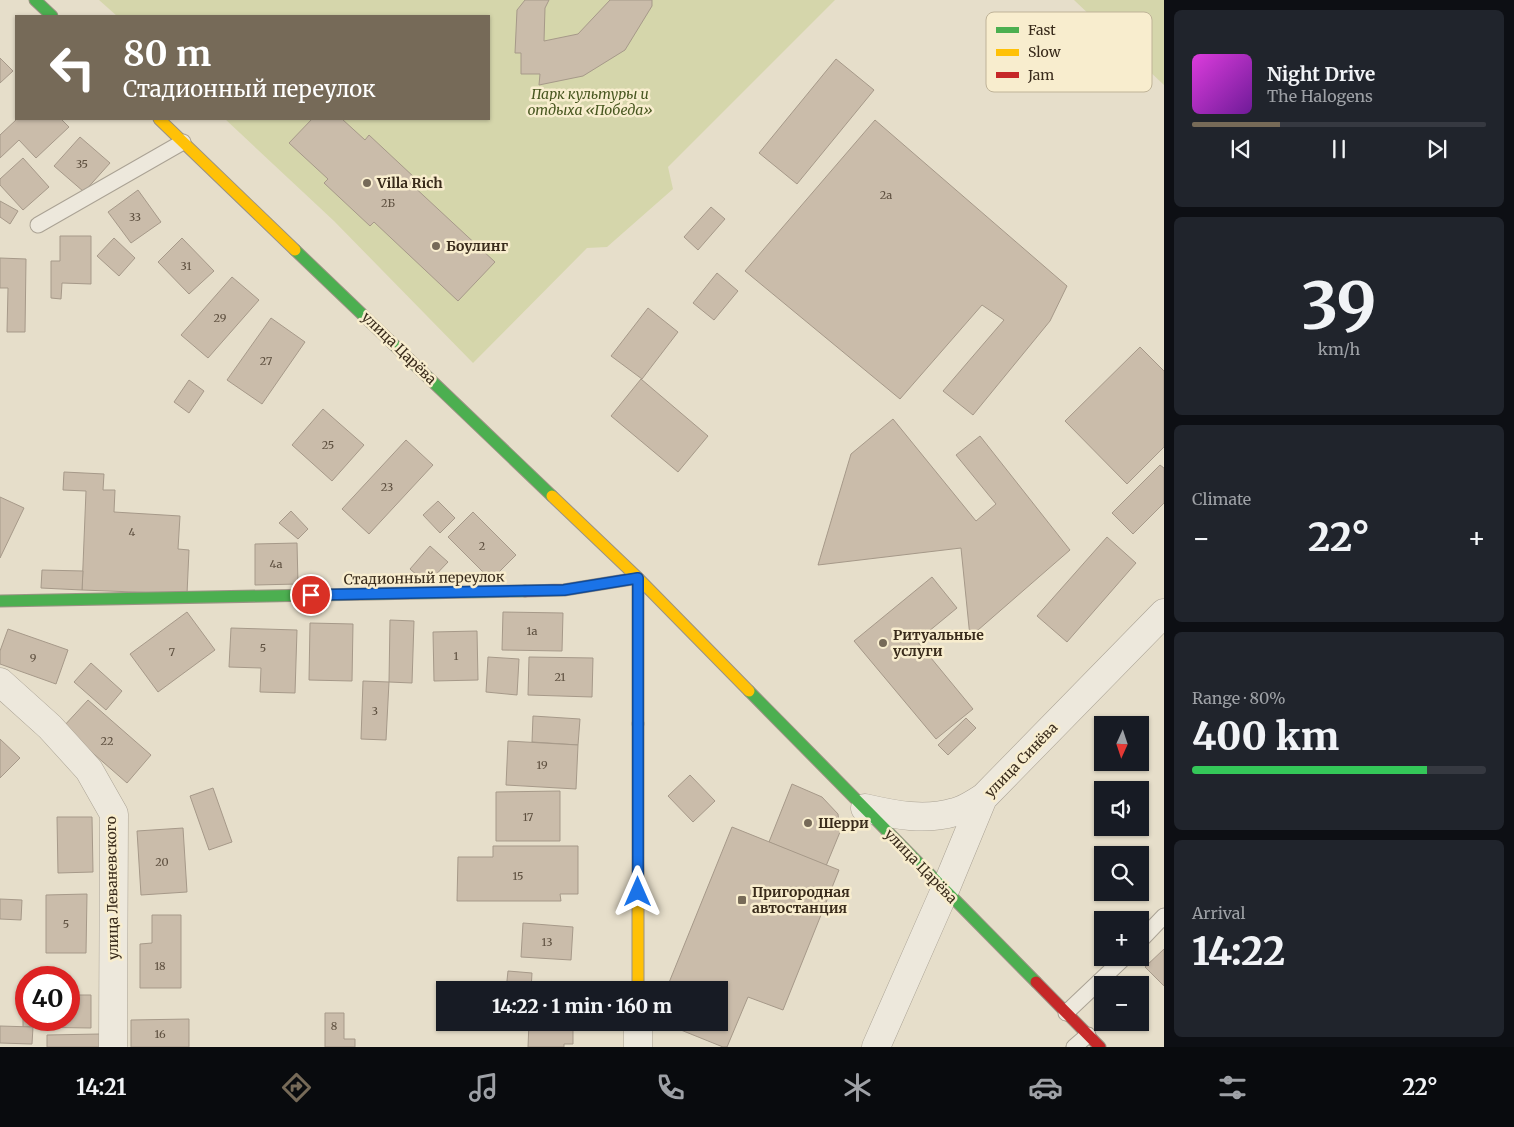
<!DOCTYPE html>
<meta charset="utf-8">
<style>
:root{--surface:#171b24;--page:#20242c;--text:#f1f3f6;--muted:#9ea1a6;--line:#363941;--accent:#766a58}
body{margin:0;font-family:Merriweather,serif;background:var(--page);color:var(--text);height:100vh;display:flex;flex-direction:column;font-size:19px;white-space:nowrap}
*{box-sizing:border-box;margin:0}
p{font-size:16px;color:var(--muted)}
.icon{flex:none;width:28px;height:28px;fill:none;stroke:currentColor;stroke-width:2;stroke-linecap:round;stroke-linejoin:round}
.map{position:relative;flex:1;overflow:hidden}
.side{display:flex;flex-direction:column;gap:10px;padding:10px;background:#0d0f14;width:350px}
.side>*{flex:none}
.top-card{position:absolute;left:15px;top:15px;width:475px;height:105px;border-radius:0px;box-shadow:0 1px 4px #0004;background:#766a58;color:#fff;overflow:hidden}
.needle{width:32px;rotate:183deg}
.tools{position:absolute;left:1094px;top:716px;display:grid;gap:10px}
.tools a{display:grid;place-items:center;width:55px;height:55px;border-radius:0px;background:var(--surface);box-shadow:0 1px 4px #0004;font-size:25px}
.speed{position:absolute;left:15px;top:966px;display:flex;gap:10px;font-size:25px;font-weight:700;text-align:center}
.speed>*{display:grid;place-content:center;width:65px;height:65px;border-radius:50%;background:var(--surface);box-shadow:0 1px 4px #0004;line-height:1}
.speed .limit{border:8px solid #d22;background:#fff;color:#111}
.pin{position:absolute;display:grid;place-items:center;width:42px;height:42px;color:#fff;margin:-21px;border:2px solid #fff;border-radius:50%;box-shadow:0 1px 5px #0007}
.me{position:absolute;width:55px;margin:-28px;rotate:0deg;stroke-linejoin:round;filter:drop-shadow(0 0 4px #0008)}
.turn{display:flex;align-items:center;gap:18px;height:105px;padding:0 25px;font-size:22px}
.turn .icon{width:65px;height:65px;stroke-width:2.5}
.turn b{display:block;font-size:35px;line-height:42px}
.big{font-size:38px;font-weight:800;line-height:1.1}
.side .widget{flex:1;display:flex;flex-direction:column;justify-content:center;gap:8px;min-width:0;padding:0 18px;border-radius:8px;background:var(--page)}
.side .dial{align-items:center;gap:0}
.dial b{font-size:65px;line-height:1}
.song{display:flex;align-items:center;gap:15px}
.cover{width:60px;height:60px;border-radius:8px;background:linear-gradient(135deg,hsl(300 70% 55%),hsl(280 70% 35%))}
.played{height:5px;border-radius:2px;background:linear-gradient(90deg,var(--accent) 30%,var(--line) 30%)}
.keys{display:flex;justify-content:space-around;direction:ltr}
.heat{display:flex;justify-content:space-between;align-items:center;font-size:28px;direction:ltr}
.charge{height:8px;border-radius:4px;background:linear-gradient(90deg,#34c759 80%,var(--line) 0)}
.trip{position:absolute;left:436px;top:981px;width:292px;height:50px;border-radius:0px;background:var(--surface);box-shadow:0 1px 4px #0004;font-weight:800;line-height:50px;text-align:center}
.tabs{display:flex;height:80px;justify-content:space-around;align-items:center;background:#090b0e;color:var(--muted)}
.tabs .icon{width:35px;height:35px}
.tabs .selected{color:var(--accent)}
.tabs b{font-size:22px;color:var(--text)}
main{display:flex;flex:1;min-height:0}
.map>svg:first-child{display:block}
</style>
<main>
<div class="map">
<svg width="1164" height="1047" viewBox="0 0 1164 1047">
<rect width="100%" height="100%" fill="#e6deca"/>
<g fill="#d5d6ab">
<path d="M99,0H835L668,167L673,189L607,247L587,248L473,363L334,221L225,119H489V16H117Z"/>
<path d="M1074,0H1164V85Z"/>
</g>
<g fill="#cabcaa" stroke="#a69989">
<path d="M525,0H549L545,8L544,41L578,34L610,0H652V6L625,50L583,76L539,85L540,74H521V53H515L517,10Z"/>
<path d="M0,58L13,71L0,83Z"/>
<path d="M836,59L874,90L797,184L759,153Z"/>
<path d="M17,119H61L69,127L36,158L19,140L0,158V135Z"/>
<path d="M312,119H342L365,140L369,135L415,178L410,183L495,262L458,301L374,222L370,226L324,183L328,179L289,143Z"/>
<path d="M875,120L1067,286L1050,321L973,415L943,391L1004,320L982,305L900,399L745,271Z"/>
<path d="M80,137L110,163L84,192L54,166Z"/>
<path d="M23,158L49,187L23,210L0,185V179Z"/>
<path d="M138,190L161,222L131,243L108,212Z"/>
<path d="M0,201L18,211L10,224L0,217Z"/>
<path d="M711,207L725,219L698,250L684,237Z"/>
<path d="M60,236H91V284L62,283L61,299L51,298V261H60Z"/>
<path d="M114,238L135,258L119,276L97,256Z"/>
<path d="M182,238L214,271L189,294L158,262Z"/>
<path d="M0,258L26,259L25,332H7L8,288H0Z"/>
<path d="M717,273L738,291L714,320L693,303Z"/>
<path d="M232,277L259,300L208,358L181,335Z"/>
<path d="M648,308L678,332L642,379L611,356Z"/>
<path d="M271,318L305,342L262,404L227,380Z"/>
<path d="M1140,347L1164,371V447L1127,484L1065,421Z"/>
<path d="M641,379L708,436L678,472L611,416Z"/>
<path d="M189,380L204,391L189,413L174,402Z"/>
<path d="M323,409L364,445L332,481L292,445Z"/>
<path d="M893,419L976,521L996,504L956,455L980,436L1070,550L970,637L961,548L818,565L851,454Z"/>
<path d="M406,440L433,465L369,534L342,509Z"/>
<path d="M1160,465L1164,468V503L1133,534L1112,513Z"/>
<path d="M64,472L104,474L103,490H115L114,512L180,516L178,549L189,550L187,594L82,590L86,491L63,490Z"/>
<path d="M0,497L24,508L0,558Z"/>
<path d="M438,501L455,518L440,533L423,515Z"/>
<path d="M291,511L308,529L298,539L279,523Z"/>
<path d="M473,512L516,555L491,580L448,537Z"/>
<path d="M1107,537L1136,563L1067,642L1037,616Z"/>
<path d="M297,543L298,584L255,585V544Z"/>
<path d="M430,546L448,562L427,584L410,569Z"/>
<path d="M42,570L83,571L82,590L41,588Z"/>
<path d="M932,577L957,608L917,641L973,709L936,739L854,641Z"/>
<path d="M187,612L215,650L158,692L130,654Z"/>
<path d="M503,612L563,613L562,651L502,650Z"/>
<path d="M390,620L414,621L412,683L389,682Z"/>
<path d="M310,623L353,624L352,681L309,680Z"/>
<path d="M231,628L297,630L295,693L260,692L261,668L229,667Z"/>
<path d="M8,629L68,650L56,684L0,664V651Z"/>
<path d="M477,631L478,680L434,681L433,632Z"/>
<path d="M488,657L519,659L517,695L486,692Z"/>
<path d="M529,657L593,658L592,697L528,695Z"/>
<path d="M91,663L122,691L106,710L74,682Z"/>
<path d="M363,681L389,682L386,740L361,739Z"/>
<path d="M88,700L151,755L127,783L63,727Z"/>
<path d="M533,716L580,719L578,745L532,742Z"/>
<path d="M966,718L976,728L948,755L938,745Z"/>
<path d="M0,739L20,758L0,778Z"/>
<path d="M508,741L578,745L576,789L506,785Z"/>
<path d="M690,775L715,801L693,822L668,796Z"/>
<path d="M792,784L822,797L838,814L840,832L826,866L769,842Z"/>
<path d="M213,788L232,842L209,850L190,796Z"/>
<path d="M560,791V841H496V792Z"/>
<path d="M57,817H92L93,872L58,873Z"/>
<path d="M732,827L839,870L783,1010L748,997L727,1047H723L661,1022H720V990H666Z"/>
<path d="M183,828L187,892L141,895L137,831Z"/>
<path d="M493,846H578V894H560L561,901H457L458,857H493Z"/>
<path d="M87,894L86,953H46V895Z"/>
<path d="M0,899L22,900L21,920L0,919Z"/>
<path d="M152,915H181V988H140V944L152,943Z"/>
<path d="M523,923L573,927L571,960L521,957Z"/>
<path d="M1164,949V986L1145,967Z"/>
<path d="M508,971L532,973L531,990H506Z"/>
<path d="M23,994H26V1020H69V995H91V1028L23,1027Z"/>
<path d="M325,1013H344V1039H355V1047H325Z"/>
<path d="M189,1019V1047H131V1020Z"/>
<path d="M529,1022H573V1044H564V1047H528Z"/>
<path d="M0,1026L33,1027L32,1044L0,1043Z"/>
<path d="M100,1034V1047H47V1035Z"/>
</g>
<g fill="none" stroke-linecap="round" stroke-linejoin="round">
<g stroke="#aaa294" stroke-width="17">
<g id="lane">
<path d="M38,225L183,142"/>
<path d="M1140,941L1164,916"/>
<path d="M1066,1013L1124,958"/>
<path d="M1074,1047L1088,1035"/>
</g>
</g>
<g stroke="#aaa294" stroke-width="29">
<g id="street">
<path d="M0,682L50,727L89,770L114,814L113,1047"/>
<path d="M865,808C895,815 925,821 955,812C965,810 974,803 983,798"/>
<path d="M638,1047V1022"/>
<path d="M876,1047L945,890L983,798L1164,613"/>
</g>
</g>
<g stroke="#9a9283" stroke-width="13">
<g id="fast">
<path d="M35,0L52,16"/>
<path d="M295,250L552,496"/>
<path d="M0,601L525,591"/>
<path d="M749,691L1036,982"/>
</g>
</g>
<g stroke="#9a9283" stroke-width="13">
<g id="slow">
<path d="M159,119L295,250"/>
<path d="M552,496L638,578L749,691"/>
<path d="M638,724V990"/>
</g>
</g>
<g stroke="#9a9283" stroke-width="13">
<g id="jam">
<path d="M525,591L564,590L638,578V724"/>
<path d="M1036,982L1100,1047"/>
</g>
</g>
<use href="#lane" stroke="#ede8dc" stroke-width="15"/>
<use href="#street" stroke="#ede8dc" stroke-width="28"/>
<use href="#fast" stroke="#4caf50" stroke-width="11"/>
<use href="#slow" stroke="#ffc107" stroke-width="11"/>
<use href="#jam" stroke="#c62828" stroke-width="11"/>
</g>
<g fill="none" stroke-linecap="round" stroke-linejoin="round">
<g stroke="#114b97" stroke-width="12">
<path id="route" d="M311,595L564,590L638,578V892"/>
</g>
<use href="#route" stroke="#1a73e8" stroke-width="9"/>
</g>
<g fill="#766a58" stroke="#f8edce" stroke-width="2">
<circle cx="367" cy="183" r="5"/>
<circle cx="436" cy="246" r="5"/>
<circle cx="883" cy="643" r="5"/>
<circle cx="808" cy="823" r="5"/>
<rect x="737" y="895" width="10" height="10" rx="2.5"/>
</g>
<g text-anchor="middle" stroke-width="5" stroke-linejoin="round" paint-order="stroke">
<g font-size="11" fill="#5d4f3f">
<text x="82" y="168">35</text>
<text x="886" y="199">2а</text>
<text x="388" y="207">2Б</text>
<text x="135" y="221">33</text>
<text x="186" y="270">31</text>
<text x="220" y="322">29</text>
<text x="266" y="365">27</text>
<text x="328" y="449">25</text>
<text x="387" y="491">23</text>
<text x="132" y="536">4</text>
<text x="482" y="550">2</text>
<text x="276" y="568">4а</text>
<text x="532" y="635">1а</text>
<text x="263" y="652">5</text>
<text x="172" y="656">7</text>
<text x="456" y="660">1</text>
<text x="33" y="662">9</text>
<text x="560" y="681">21</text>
<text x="375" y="715">3</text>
<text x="107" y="745">22</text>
<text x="542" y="769">19</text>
<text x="528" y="821">17</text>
<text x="162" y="866">20</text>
<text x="518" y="880">15</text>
<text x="66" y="928">5</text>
<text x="547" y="946">13</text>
<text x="160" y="970">18</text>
<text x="334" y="1030">8</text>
<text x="160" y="1038">16</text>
</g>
<g font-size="14" font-style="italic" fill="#485720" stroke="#f8edce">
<text x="590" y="99">Парк культуры и<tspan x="590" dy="16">отдыха «Победа»</tspan></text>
</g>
<g font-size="14" font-weight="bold" fill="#392b1b" stroke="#f8edce" text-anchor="start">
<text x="377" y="188">Villa Rich</text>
<text x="446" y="251">Боулинг</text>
<text x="893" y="640">Ритуальные<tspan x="893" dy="16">услуги</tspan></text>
<text x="818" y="828">Шерри</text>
<text x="752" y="897">Пригородная<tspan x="752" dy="16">автостанция</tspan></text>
</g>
<g font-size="14" fill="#392b1b" stroke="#f8edce">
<text transform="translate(399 348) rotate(44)" y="5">улица Царёва</text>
<text transform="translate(424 578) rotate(-1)" y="5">Стадионный переулок</text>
<text transform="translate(1021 760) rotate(-46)" y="5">улица Синёва</text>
<text transform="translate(921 866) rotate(46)" y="5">улица Царёва</text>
<text transform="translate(112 888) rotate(-91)" y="5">улица Леваневского</text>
</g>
</g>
<rect x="986" y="12" width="166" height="80" rx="8" fill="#f8edce" stroke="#bfb398" stroke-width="1"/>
<rect x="996" y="27" width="23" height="6" fill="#4caf50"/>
<rect x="996" y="49" width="23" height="7" fill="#ffc107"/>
<rect x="996" y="72" width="23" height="6" fill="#c62828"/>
<g font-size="14" fill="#392b1b">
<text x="1028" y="35">Fast</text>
<text x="1028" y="57">Slow</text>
<text x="1028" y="80">Jam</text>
</g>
</svg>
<div class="tools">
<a><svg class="needle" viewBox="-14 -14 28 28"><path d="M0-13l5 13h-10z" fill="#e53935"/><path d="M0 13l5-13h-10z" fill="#9ea1a6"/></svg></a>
<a><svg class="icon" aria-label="sound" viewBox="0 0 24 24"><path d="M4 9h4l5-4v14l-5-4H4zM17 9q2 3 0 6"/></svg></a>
<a><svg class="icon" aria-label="search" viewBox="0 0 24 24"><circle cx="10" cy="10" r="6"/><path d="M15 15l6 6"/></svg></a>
<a>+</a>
<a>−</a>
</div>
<div class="speed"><div class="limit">40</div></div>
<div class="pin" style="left:311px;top:595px;background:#d93025"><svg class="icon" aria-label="arrive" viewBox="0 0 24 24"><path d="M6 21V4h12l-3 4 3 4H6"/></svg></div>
<svg class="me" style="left:638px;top:892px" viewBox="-20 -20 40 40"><path d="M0-17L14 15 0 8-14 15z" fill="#1a73e8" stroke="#fff" stroke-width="4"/></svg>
<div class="trip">14:22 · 1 min · 160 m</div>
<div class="top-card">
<div class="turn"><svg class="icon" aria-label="left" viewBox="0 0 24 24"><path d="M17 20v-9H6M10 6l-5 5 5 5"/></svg><div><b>80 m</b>Стадионный переулок</div></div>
</div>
</div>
<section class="side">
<div class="widget">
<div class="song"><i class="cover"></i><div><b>Night Drive</b><p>The Halogens</p></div></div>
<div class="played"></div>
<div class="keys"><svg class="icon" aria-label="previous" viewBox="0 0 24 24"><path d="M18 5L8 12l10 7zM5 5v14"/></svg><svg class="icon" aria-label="pause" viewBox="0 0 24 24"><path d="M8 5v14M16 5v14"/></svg><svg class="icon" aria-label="next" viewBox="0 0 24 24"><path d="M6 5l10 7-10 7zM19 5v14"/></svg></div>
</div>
<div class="widget dial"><b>39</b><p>km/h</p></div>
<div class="widget"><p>Climate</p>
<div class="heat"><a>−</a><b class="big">22°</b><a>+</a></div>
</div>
<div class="widget"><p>Range · 80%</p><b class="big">400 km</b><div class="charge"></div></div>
<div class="widget"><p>Arrival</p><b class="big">14:22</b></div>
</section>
</main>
<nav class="tabs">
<b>14:21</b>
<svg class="icon selected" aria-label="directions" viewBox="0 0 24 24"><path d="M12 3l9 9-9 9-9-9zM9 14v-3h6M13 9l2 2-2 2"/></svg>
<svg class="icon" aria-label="music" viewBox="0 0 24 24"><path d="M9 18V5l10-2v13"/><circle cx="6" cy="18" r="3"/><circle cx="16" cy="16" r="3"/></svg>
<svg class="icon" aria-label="phone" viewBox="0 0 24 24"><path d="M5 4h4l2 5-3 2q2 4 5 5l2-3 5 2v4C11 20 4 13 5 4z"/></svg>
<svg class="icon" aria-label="climate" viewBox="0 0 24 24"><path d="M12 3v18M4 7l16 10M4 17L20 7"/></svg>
<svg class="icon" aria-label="car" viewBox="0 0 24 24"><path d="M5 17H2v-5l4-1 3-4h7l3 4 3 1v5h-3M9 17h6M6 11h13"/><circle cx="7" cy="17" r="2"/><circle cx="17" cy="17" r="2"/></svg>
<svg class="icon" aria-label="filters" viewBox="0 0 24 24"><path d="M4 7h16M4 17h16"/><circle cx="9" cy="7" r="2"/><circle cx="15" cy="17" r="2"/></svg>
<b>22°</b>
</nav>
